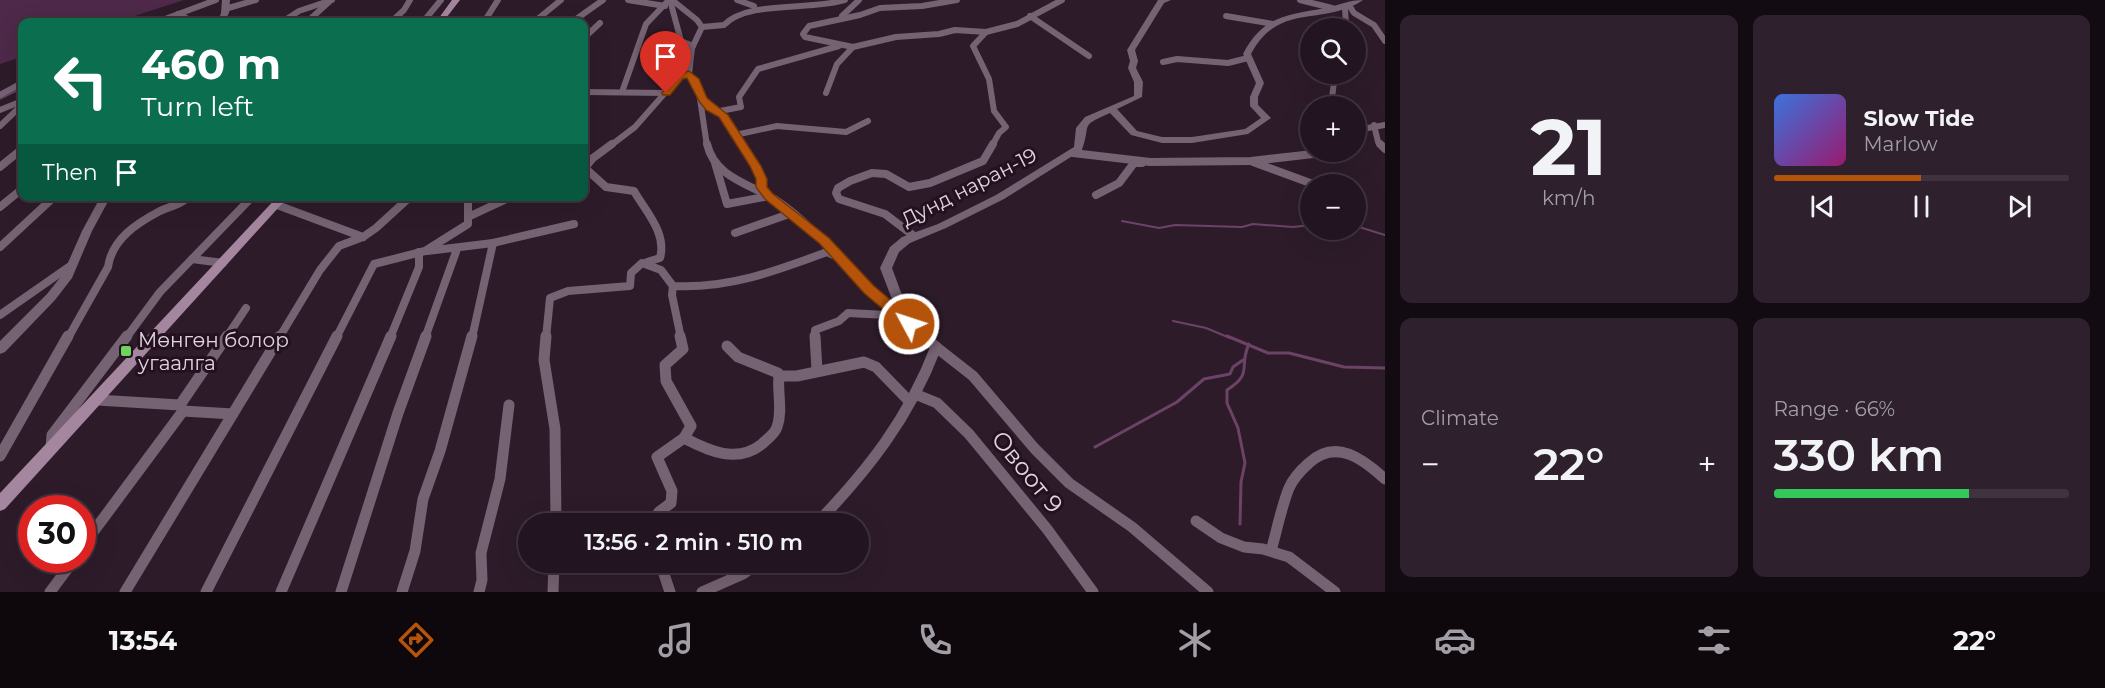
<!DOCTYPE html>
<meta charset="utf-8">
<style>
:root{--surface:#221420;--page:#2e212d;--text:#f1f3f6;--muted:#a29ea5;--line:#3f333e;--accent:#b45309}
body{margin:0;font-family:Montserrat,sans-serif;background:var(--page);color:var(--text);height:100vh;display:flex;flex-direction:column;font-size:22px;white-space:nowrap}
*{box-sizing:border-box;margin:0}
p{font-size:20px;color:var(--muted)}
.icon{flex:none;width:33px;height:33px;fill:none;stroke:currentColor;stroke-width:2;stroke-linecap:round;stroke-linejoin:round}
.map{position:relative;flex:1;overflow:hidden}
.panel{display:flex;flex-direction:column;gap:15px;padding:15px;background:#130b12;width:720px}
.panel>*{flex:none}
.top-card{position:absolute;left:18px;top:18px;width:570px;height:183px;border-radius:12px;box-shadow:0 6px 24px #0002,0 0 0 2px var(--line);background:#0b6e4f;color:#fff;overflow:hidden}
.controls{position:absolute;left:1300px;top:18px;display:grid;gap:12px}
.controls a{display:grid;place-items:center;width:66px;height:66px;border-radius:50%;background:var(--surface);box-shadow:0 6px 24px #0002,0 0 0 2px var(--line);font-size:30px}
.speed{position:absolute;left:18px;top:495px;display:flex;gap:12px;font-size:30px;font-weight:700;text-align:center}
.speed>*{display:grid;place-content:center;width:78px;height:78px;border-radius:50%;background:var(--surface);box-shadow:0 6px 24px #0002,0 0 0 2px var(--line);line-height:1}
.speed .limit{border:9px solid #d22;background:#fff;color:#111}
.pin{position:absolute;display:grid;place-items:center;width:51px;height:51px;color:#fff;margin:-62px -26px;border-radius:50% 50% 50% 0;rotate:-45deg;box-shadow:0 0 6px #0007}
.pin .icon{rotate:45deg}
.me{position:absolute;width:66px;margin:-33px;rotate:310deg;stroke-linejoin:round;filter:drop-shadow(0 0 4px #0008)}
.turn{display:flex;align-items:center;gap:21px;height:126px;padding:0 24px;font-size:27px}
.turn .icon{width:78px;height:78px;stroke-width:2.5}
.turn b{display:block;font-size:42px;line-height:51px}
.then{display:flex;align-items:center;height:57px;padding:0 24px;background:#0003;gap:12px;font-size:22px}
.big{font-size:45px;font-weight:600;line-height:1.1}
.panel .card{flex:1;display:flex;flex-direction:column;justify-content:center;gap:9px;min-width:0;padding:0 21px;border-radius:12px;background:var(--page)}
.panel .dial{align-items:center;gap:0}
.dial b{font-size:78px;line-height:1}
.song{display:flex;align-items:center;gap:18px}
.cover{width:72px;height:72px;border-radius:9px;background:linear-gradient(135deg,hsl(220 70% 55%),hsl(320 70% 35%))}
.played{height:6px;border-radius:3px;background:linear-gradient(90deg,var(--accent) 50%,var(--line) 50%)}
.keys{display:flex;justify-content:space-around;direction:ltr}
.heat{display:flex;justify-content:space-between;align-items:center;font-size:33px;direction:ltr}
.charge{height:9px;border-radius:4px;background:linear-gradient(90deg,#34c759 66%,var(--line) 0)}
.panel .tiles{flex:1;display:grid;gap:15px;grid-template-columns:repeat(2,1fr)}
.trip{position:absolute;left:518px;top:513px;width:351px;height:60px;border-radius:30px;background:var(--surface);box-shadow:0 6px 24px #0002,0 0 0 2px var(--line);font-weight:600;line-height:60px;text-align:center}
.tab-bar{display:flex;height:96px;justify-content:space-around;align-items:center;background:#0e080d;color:var(--muted)}
.tab-bar .icon{width:42px;height:42px}
.tab-bar .selected{color:var(--accent)}
.tab-bar b{font-size:27px;color:var(--text)}
main{display:flex;flex:1;min-height:0}
.map>svg:first-child{display:block}
</style>
<main>
<div class="map">
<svg width="1385" height="592" viewBox="0 0 1385 592">
<rect width="100%" height="100%" fill="#2d1b2a"/>
<path fill="#4e2949" d="M0,0H184L116,22H22V57L0,64Z"/>
<g fill="none" stroke-linecap="round" stroke-linejoin="round">
<path stroke="#6c4367" stroke-width="1.5" d="M0,99L22,88"/>
<g stroke="#6c4367" stroke-width="2">
<path d="M1122,221L1159,228L1175,225L1242,227L1253,224L1293,227L1311,225"/>
<path d="M1356,226L1385,235"/>
<path d="M1173,321L1206,328L1230,338"/>
</g>
<g stroke="#6c4367" stroke-width="3">
<path d="M1227,336L1268,353H1289L1344,367L1385,368"/>
<path d="M1095,447L1177,402L1204,379L1230,374L1233,367L1243,360"/>
<path d="M1240,524L1241,482L1245,463L1238,428L1227,403V390C1254,373 1238,367 1249,344"/>
</g>
<g stroke="#756272" stroke-width="6">
<path d="M628,0L665,6"/>
<path d="M670,0L681,41L693,46"/>
<path d="M672,0L697,20L702,27L692,48L689,74L699,92L707,146"/>
<path d="M737,0L754,6"/>
<path d="M957,0L922,6L880,8L860,15L809,26L803,34L805,37L853,47L896,37L939,34L955,30L986,32"/>
<path d="M1300,0L1332,8"/>
<path d="M1349,5L1354,13L1374,25L1385,41"/>
<path d="M1345,7L1346,28"/>
<path d="M225,9L256,0"/>
<path d="M178,14L188,19L182,22"/>
<path d="M842,16L859,0"/>
<path d="M1030,16L1089,56"/>
<path d="M1226,16L1273,24"/>
<path d="M157,22L216,0"/>
<path d="M282,22L299,11L332,0"/>
<path d="M307,22L330,1"/>
<path d="M391,22L404,10L410,0"/>
<path d="M423,22L441,0"/>
<path d="M484,22L498,0"/>
<path d="M534,22L561,0"/>
<path d="M572,22L603,0"/>
<path d="M702,27L724,25C748,0 811,11 845,0"/>
<path d="M584,38L600,23"/>
<path d="M1163,62L1177,59L1228,63L1248,58"/>
<path d="M584,92L666,93"/>
<path d="M622,92L646,24L669,0"/>
<path d="M826,93L837,64L853,47"/>
<path d="M0,95L22,83"/>
<path d="M702,99L723,115L743,146"/>
<path d="M1331,106L1335,74"/>
<path d="M0,110L22,101"/>
<path d="M720,111L741,107L739,97L758,69L839,46"/>
<path d="M1374,125L1378,142L1382,146"/>
<path d="M0,126L22,105"/>
<path d="M1356,130L1385,125"/>
<path d="M735,135L777,126L846,132L868,121"/>
<path d="M610,146L635,127L679,77L689,74"/>
<path d="M992,146L999,133L1006,127L994,111L989,79L973,46L986,32L1017,24L1062,0"/>
</g>
<g stroke="#756272" stroke-width="8">
<path d="M707,144C715,178 750,184 776,200C811,223 836,257 866,287C884,305 905,321 925,338"/>
<path d="M1380,144L1385,149"/>
<path d="M1073,153L1150,162L1251,161L1331,152"/>
<path d="M1253,162L1313,184"/>
<path d="M715,163L727,204L769,196L761,187C761,170 751,158 742,144"/>
<path d="M0,167L22,149"/>
<path d="M585,168L606,187L634,191C646,212 667,233 660,258L647,262"/>
<path d="M584,169L593,158L612,144"/>
<path d="M1096,195L1119,183L1134,163H1142"/>
<path d="M468,196V217"/>
<path d="M277,205L363,237"/>
<path d="M0,207L22,189"/>
<path d="M735,233L792,213"/>
<path d="M914,236L885,214L839,199L836,193L838,188L850,181L872,173L886,174L909,187L930,183L983,161L993,144"/>
<path d="M0,247L55,196"/>
<path d="M427,251L493,243L574,224"/>
<path d="M223,263L192,259L253,196"/>
<path d="M673,286L672,295L681,338"/>
<path d="M0,315L73,264"/>
<path d="M68,338L108,267C112,239 137,223 160,211C171,206 181,205 189,196"/>
<path d="M126,338L160,292L192,259"/>
<path d="M226,338L246,308"/>
<path d="M279,338L320,270L339,246L363,237L376,228L411,196"/>
<path d="M336,338L374,264L425,251L468,224V217L513,196"/>
<path d="M390,338L419,267V252"/>
<path d="M425,338L457,249"/>
<path d="M472,338L493,243"/>
<path d="M546,338L550,298L568,291L630,286L631,273L642,263L661,270L673,286C728,289 776,271 827,252L837,257"/>
<path d="M815,338V330L839,321L848,313L887,315L899,318"/>
</g>
<g stroke="#756272" stroke-width="11">
<path d="M546,336L544,360L555,429L556,524"/>
<path d="M815,336L817,370"/>
<path d="M727,346L738,357L778,373L779,376"/>
<path d="M936,347L973,376L1035,449L1069,483L1132,527L1208,592"/>
<path d="M915,394L937,403L969,434L1047,529L1093,592"/>
<path d="M97,400L180,405"/>
<path d="M183,411L233,414"/>
<path d="M684,438C709,451 737,464 762,444C767,439 775,434 777,427C783,411 777,392 779,376H797L864,362L876,367L909,401"/>
<path d="M51,448L52,435L127,336"/>
<path d="M0,456L68,336"/>
<path d="M1196,521L1221,538L1244,547L1263,549L1289,557L1335,592"/>
<path d="M650,524L659,512L671,503L672,491L657,457L684,438L691,426L666,381L665,365L683,349L680,336"/>
<path d="M816,524C868,470 909,418 936,347L923,336"/>
<path d="M82,547L183,411L180,405L227,336"/>
<path d="M1271,551C1277,530 1281,508 1289,488C1293,479 1301,470 1309,463C1336,438 1363,459 1385,479"/>
<path d="M660,562L670,592"/>
<path d="M50,592L74,560"/>
<path d="M125,592L280,336"/>
<path d="M206,592L337,336"/>
<path d="M281,592L391,336"/>
<path d="M341,592L398,413L426,336"/>
<path d="M402,592L415,551L423,499L440,451L472,336"/>
<path d="M479,592L482,580L481,553L500,479L509,405"/>
<path d="M553,592L554,562"/>
<path d="M702,592L743,574L760,562"/>
</g>
<g fill="#756272" fill-rule="evenodd">
<path d="M222,0H230L229,13L224,22H218L221,13Z"/>
<path d="M1158,0H1171L1164,3L1135,50L1138,61L1136,68L1143,82L1142,97L1117,109L1137,131L1162,137H1192L1245,129L1261,118L1250,106V97L1256,83L1243,54C1263,16 1286,15 1326,8C1338,5 1350,0 1363,0C1324,27 1279,1 1251,54L1264,83L1258,97V105L1271,118L1248,134L1192,143H1162L1131,135L1110,113C1078,127 1092,123 1082,150L1004,199L946,228L910,243L899,252L892,268L912,322L910,325H902L880,268L890,247L902,237L938,224L996,195L1074,147L1076,128L1085,117L1134,96V82L1128,68L1130,61L1127,50Z"/>
<path d="M101,196H111L92,231L72,278L55,300L5,352L0,354V341L47,294L63,274L82,231Z"/>
</g>
<g fill="#a5869f" fill-rule="evenodd">
<path d="M452,0H460L443,22H436Z"/>
<path d="M278,196H289L5,509L0,511V493Z"/>
</g>
</g>
<path fill="#b45309" stroke="#753606" stroke-width="1.5" d="M689,71L699,79L707,98L728,115L761,166L767,179V187L773,194L829,238L874,286L914,320L916,324L914,327H904L864,293L820,244L765,199L756,187V179L750,166L719,117L706,110L699,101L687,78L683,79L670,95H663L662,93L676,75Z"/>
<rect fill="#6fd35f" stroke="#231120" stroke-width="2" x="120" y="345" width="12" height="12" rx="3"/>
<g text-anchor="middle" stroke-width="6" stroke-linejoin="round" paint-order="stroke">
<g font-size="20" fill="#e1d4de" stroke="#231120">
<text transform="translate(969 187) rotate(-27)" y="7">Дунд наран-19</text>
</g>
<g font-size="20" fill="#e1d4de" stroke="#231120" text-anchor="start">
<text x="138" y="347">Мөнгөн болор<tspan x="138" dy="23">угаалга</tspan></text>
</g>
<g font-size="24" fill="#e1d4de" stroke="#231120">
<text transform="translate(1027 472) rotate(51)" y="8">Овоот 9</text>
</g>
</g>
</svg>
<div class="controls">
<a><svg class="icon" aria-label="search" viewBox="0 0 24 24"><circle cx="10" cy="10" r="6"/><path d="M15 15l6 6"/></svg></a>
<a>+</a>
<a>−</a>
</div>
<div class="speed"><div class="limit">30</div></div>
<div class="pin" style="left:666px;top:93px;background:#d93025"><svg class="icon" aria-label="arrive" viewBox="0 0 24 24"><path d="M6 21V4h12l-3 4 3 4H6"/></svg></div>
<svg class="me" style="left:909px;top:324px" viewBox="-20 -20 40 40"><circle r="17" fill="#b45309" stroke="#fff" stroke-width="3"/><path d="M0-11L8 9 0 5-8 9z" fill="#fff"/></svg>
<div class="trip">13:56 · 2 min · 510 m</div>
<div class="top-card">
<div class="turn"><svg class="icon" aria-label="left" viewBox="0 0 24 24"><path d="M17 20v-9H6M10 6l-5 5 5 5"/></svg><div><b>460 m</b>Turn left</div></div>
<div class="then">Then<svg class="icon" aria-label="arrive" viewBox="0 0 24 24"><path d="M6 21V4h12l-3 4 3 4H6"/></svg></div>
</div>
</div>
<section class="panel">
<div class="tiles">
<div class="card dial"><b>21</b><p>km/h</p></div>
<div class="card">
<div class="song"><i class="cover"></i><div><b>Slow Tide</b><p>Marlow</p></div></div>
<div class="played"></div>
<div class="keys"><svg class="icon" aria-label="previous" viewBox="0 0 24 24"><path d="M18 5L8 12l10 7zM5 5v14"/></svg><svg class="icon" aria-label="pause" viewBox="0 0 24 24"><path d="M8 5v14M16 5v14"/></svg><svg class="icon" aria-label="next" viewBox="0 0 24 24"><path d="M6 5l10 7-10 7zM19 5v14"/></svg></div>
</div>
<div class="card"><p>Climate</p>
<div class="heat"><a>−</a><b class="big">22°</b><a>+</a></div>
</div>
<div class="card"><p>Range · 66%</p><b class="big">330 km</b><div class="charge"></div></div>
</div>
</section>
</main>
<nav class="tab-bar">
<b>13:54</b>
<svg class="icon selected" aria-label="directions" viewBox="0 0 24 24"><path d="M12 3l9 9-9 9-9-9zM9 14v-3h6M13 9l2 2-2 2"/></svg>
<svg class="icon" aria-label="music" viewBox="0 0 24 24"><path d="M9 18V5l10-2v13"/><circle cx="6" cy="18" r="3"/><circle cx="16" cy="16" r="3"/></svg>
<svg class="icon" aria-label="phone" viewBox="0 0 24 24"><path d="M5 4h4l2 5-3 2q2 4 5 5l2-3 5 2v4C11 20 4 13 5 4z"/></svg>
<svg class="icon" aria-label="climate" viewBox="0 0 24 24"><path d="M12 3v18M4 7l16 10M4 17L20 7"/></svg>
<svg class="icon" aria-label="car" viewBox="0 0 24 24"><path d="M5 17H2v-5l4-1 3-4h7l3 4 3 1v5h-3M9 17h6M6 11h13"/><circle cx="7" cy="17" r="2"/><circle cx="17" cy="17" r="2"/></svg>
<svg class="icon" aria-label="filters" viewBox="0 0 24 24"><path d="M4 7h16M4 17h16"/><circle cx="9" cy="7" r="2"/><circle cx="15" cy="17" r="2"/></svg>
<b>22°</b>
</nav>
